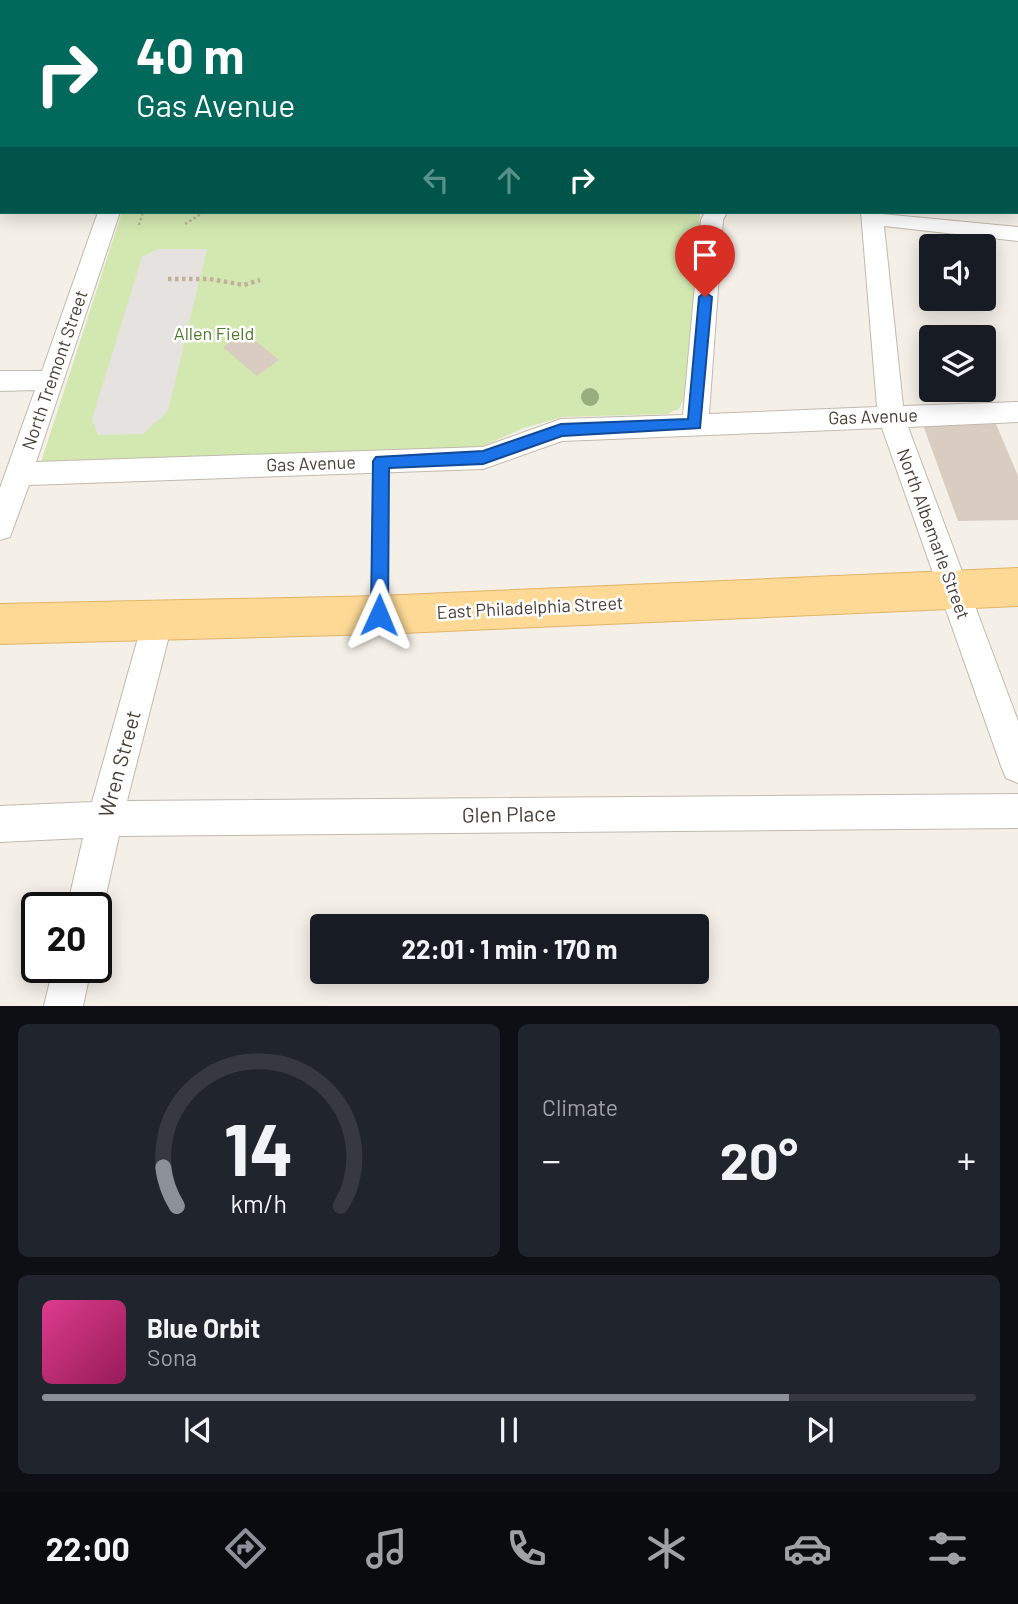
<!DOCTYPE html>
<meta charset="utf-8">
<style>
:root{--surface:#171b24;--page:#20242c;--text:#f1f3f6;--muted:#9ea1a6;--line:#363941;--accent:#8c9099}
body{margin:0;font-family:Barlow,sans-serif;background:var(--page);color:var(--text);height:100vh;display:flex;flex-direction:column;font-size:26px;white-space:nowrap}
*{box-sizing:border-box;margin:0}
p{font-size:23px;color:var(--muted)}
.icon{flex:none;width:38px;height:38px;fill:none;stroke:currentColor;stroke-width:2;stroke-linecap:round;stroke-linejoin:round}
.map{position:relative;height:1006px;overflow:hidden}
.panel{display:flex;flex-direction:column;gap:18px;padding:18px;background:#0d0f14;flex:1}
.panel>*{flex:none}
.banner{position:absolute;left:0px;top:0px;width:1018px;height:214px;box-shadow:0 4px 18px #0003;background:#00695c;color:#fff;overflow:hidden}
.buttons{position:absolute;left:919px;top:234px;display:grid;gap:14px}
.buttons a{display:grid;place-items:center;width:77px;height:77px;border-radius:7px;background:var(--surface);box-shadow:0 4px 18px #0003;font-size:35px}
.speed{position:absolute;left:21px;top:892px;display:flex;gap:14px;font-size:35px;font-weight:700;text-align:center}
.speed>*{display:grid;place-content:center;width:91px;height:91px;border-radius:50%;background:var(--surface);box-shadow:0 4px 18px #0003;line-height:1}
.speed .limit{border:4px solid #111;border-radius:10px;background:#fff;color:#111}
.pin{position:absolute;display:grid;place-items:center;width:60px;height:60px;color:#fff;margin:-72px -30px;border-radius:50% 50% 50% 0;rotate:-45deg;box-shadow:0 0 7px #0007}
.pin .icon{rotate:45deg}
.me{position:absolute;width:77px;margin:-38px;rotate:1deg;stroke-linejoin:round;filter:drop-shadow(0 0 5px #0008)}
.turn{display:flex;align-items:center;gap:24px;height:147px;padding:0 21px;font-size:32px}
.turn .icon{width:91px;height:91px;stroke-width:2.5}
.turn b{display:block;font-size:49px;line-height:60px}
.lanes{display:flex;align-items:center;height:66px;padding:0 21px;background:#0003;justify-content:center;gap:35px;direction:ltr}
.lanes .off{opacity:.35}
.big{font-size:52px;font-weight:700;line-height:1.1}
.panel .widget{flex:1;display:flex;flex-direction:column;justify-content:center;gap:10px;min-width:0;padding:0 24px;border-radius:10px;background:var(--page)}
.panel .dial{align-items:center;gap:0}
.dial svg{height:182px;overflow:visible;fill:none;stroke:var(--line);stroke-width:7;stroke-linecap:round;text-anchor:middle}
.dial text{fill:var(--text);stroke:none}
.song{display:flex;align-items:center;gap:21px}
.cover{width:84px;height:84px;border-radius:10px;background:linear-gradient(135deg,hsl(330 70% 55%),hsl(330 70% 35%))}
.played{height:7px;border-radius:4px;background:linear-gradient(90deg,var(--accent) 80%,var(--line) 80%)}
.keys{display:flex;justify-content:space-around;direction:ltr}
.heat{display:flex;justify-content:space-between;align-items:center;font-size:38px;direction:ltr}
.panel .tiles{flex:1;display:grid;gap:18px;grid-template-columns:1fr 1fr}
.widget:last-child{grid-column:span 2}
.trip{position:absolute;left:310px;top:914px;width:399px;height:70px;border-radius:7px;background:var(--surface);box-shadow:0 4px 18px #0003;font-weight:700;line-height:70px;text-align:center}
.dock{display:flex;height:112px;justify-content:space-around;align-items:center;background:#090b0e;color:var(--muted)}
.dock .icon{width:49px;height:49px}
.dock .active{color:var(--accent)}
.dock b{font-size:32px;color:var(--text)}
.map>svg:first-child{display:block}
</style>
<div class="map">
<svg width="1018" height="1006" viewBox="0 0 1018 1006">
<rect width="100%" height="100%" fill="#f4efe7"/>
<path fill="#d3e8b0" d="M122,212H700L687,392L679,409L667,414L563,417L524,428L479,448L41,462Z"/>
<path fill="#e5e2df" d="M158,249H207L168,411L143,434L98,435L92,419L142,257Z"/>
<g fill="#d8cdc0">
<path d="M245,332L279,360L257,376L223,347Z"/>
<path d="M996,424L1018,476V520L958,521L923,425Z"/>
</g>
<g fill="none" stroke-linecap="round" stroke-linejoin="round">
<g stroke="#c2b9ad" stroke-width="2">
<g id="service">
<path d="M2,17V24L0,25V18Z"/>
<rect x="0" y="30" width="2" height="6"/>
<path d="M381,455L386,457L388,461L387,614L384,619L379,621L374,619L371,614L374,461L376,457Z"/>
</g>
</g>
<g stroke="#c2b9ad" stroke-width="2">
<g id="minor">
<path d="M0,0H43L44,2H2V5Z"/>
<path d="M177,0H193L176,2Z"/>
<path d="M324,0H355L356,2H325Z"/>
<rect x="842" y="0" width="16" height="2"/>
<rect x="1017" y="60" width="1" height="10"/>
<path d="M2,126V139H0V127Z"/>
<path d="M98,212H120L36,462L483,447L561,419L683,415L701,220L705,212H727L723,220L709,414L877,407L861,212L1018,227V241L884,226L903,406L1018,402V422L908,427L1018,721V783L1006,778L1001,766L882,428L562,441L483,469L29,485L10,537L0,540V488L35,390L0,391V371H42Z"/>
<path d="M158,606L169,610L173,620L127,801L1018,794V828L119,836L103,908L96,922V908H67L83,838L0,842V806L92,802L143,620L147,610Z"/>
<path d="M53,968H91L83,1006H44Z"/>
</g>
</g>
<g stroke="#d3bf98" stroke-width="2">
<g id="secondary">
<path d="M92,0H118L91,2Z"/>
<path d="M0,47H2L0,62Z"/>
</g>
</g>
<g stroke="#e3b466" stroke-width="2">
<path id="primary" d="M1018,568V606L379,634L0,644V604L379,596Z"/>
</g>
<g stroke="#c1b19b" stroke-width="2.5" stroke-dasharray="2.5 2.5" stroke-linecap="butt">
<path d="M260,0L279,2"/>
<path d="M185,224L204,212"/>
<path d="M139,225L143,212"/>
</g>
<path stroke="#c1b19b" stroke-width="4.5" stroke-dasharray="3.5 3.5" stroke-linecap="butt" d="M168,279H210L244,285L260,280"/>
<use href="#service" fill="#fff" fill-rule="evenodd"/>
<use href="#minor" fill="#fff" fill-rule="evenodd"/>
<use href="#secondary" fill="#feedc7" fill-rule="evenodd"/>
<use href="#primary" fill="#fed996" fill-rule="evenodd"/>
</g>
<circle fill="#98ae7e" cx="590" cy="397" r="9"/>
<path fill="#1a73e8" stroke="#114b97" stroke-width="2" d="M705,292L712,297L700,428L562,436L483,464L389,468L388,615L385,621L379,623L373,621L371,615L373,461L376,457L483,451L561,424L688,419L699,297Z"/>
<g text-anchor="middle" stroke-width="5" stroke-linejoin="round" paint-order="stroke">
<g font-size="18" fill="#4d7929" stroke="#fff">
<text x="214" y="340">Allen Field</text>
</g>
<g font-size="18" fill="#473f36" stroke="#fff">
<text transform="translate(55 370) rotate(-71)" y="6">North Tremont Street</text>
<text transform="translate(873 417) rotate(-2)" y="6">Gas Avenue</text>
<text transform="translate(311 464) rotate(-2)" y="6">Gas Avenue</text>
<text transform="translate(933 534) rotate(70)" y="6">North Albemarle Street</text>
<text transform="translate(530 608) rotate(-3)" y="6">East Philadelphia Street</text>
</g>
<g font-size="21" fill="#473f36" stroke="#fff">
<text transform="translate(120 764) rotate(-75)" y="7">Wren Street</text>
<text transform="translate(509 815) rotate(-1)" y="7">Glen Place</text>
</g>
</g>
</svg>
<div class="buttons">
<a><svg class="icon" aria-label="sound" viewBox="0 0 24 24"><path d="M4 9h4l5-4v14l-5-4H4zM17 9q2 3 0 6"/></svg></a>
<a><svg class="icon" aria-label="layers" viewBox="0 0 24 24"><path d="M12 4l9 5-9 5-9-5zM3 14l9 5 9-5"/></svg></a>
</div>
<div class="speed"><div class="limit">20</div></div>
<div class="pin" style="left:705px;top:297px;background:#d93025"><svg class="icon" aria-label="arrive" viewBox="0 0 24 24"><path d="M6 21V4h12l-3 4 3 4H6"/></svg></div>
<svg class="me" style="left:379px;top:615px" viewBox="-20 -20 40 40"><path d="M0-17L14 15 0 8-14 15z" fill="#1a73e8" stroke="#fff" stroke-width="4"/></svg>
<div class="trip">22:01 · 1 min · 170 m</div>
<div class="banner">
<div class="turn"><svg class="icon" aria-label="right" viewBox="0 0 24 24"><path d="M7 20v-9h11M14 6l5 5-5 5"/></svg><div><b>40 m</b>Gas Avenue</div></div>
<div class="lanes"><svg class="icon off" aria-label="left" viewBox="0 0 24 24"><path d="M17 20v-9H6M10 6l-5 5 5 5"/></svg><svg class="icon off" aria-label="ahead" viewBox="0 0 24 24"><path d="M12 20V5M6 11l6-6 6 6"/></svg><svg class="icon" aria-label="right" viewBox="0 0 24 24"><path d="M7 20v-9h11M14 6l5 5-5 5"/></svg></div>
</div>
</div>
<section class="panel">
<div class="tiles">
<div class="widget dial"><svg viewBox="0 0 100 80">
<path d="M14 69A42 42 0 1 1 86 69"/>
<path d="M14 69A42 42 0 0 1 8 52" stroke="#8c9099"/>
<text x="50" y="56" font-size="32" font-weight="700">14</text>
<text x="50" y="72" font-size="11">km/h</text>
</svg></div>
<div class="widget"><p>Climate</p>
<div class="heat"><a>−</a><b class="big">20°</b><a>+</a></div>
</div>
<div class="widget">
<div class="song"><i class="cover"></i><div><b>Blue Orbit</b><p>Sona</p></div></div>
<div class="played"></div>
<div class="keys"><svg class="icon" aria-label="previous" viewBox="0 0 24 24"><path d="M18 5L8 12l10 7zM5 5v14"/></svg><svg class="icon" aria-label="pause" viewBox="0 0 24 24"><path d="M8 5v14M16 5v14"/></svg><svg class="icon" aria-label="next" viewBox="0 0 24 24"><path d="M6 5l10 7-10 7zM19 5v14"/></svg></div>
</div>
</div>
</section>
<nav class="dock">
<b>22:00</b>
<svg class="icon active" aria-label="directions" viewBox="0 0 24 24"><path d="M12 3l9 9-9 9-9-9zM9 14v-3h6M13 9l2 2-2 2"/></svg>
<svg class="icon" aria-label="music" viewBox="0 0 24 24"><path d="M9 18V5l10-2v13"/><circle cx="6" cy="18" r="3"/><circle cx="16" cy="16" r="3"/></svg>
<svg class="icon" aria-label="phone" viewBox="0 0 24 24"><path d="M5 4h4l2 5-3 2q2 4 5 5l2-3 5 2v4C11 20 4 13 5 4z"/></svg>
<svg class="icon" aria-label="climate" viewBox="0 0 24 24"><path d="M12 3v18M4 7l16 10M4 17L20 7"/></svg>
<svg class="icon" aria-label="car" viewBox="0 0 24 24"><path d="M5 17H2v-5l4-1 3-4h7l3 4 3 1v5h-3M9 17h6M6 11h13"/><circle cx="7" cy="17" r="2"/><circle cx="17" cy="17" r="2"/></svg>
<svg class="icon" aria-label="filters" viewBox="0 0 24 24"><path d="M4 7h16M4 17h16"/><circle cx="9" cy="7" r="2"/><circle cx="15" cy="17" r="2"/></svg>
</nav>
